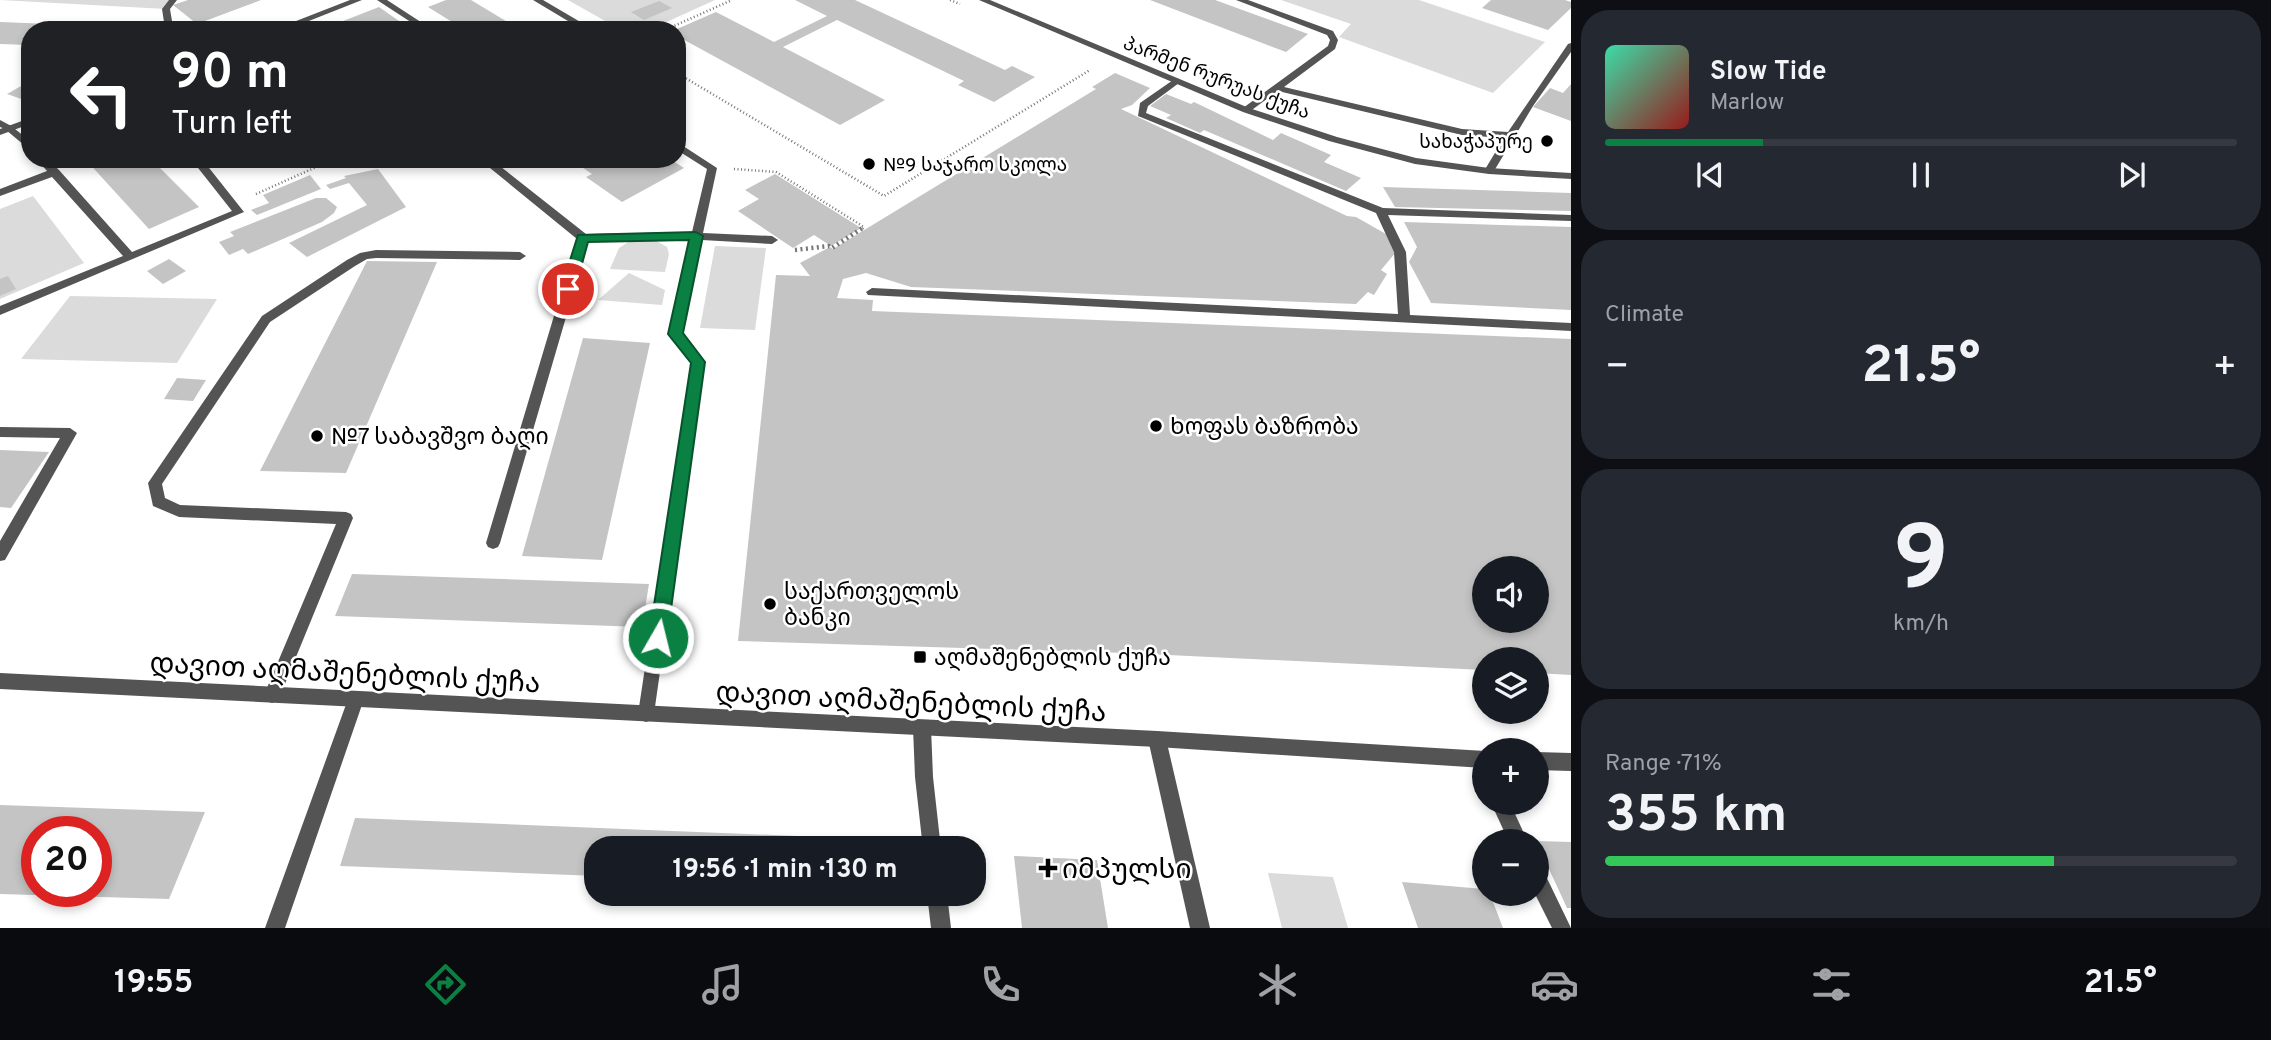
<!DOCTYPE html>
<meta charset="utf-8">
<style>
:root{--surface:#171b24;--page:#242831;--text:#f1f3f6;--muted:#9ea1a6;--line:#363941;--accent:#0b8043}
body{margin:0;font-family:Overpass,"Noto Sans Georgian",sans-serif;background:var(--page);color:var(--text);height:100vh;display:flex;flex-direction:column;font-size:26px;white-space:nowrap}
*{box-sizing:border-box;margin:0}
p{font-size:23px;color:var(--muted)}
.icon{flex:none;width:38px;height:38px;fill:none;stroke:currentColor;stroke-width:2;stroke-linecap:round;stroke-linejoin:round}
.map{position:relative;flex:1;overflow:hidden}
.details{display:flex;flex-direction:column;gap:10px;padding:10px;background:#0d0f14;width:700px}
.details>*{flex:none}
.guide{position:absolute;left:21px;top:21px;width:665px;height:147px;border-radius:28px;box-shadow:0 4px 10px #0003;background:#202124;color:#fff;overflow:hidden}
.fabs{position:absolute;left:1472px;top:556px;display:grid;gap:14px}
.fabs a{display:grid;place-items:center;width:77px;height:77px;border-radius:50%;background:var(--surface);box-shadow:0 4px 10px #0003;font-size:35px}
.speed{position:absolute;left:21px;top:816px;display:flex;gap:14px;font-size:35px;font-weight:700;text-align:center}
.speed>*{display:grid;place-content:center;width:91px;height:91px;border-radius:50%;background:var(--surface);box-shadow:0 4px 10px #0003;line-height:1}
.speed .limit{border:10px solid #d22;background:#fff;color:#111}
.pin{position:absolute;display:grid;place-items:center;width:60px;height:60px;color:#fff;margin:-30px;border:4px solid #fff;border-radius:50%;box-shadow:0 2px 7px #0007}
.me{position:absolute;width:77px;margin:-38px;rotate:8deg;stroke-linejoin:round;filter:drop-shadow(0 0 5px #0008)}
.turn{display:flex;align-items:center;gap:24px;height:147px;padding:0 35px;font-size:32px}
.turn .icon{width:91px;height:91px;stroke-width:2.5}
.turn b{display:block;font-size:49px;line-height:60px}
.big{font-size:52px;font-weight:700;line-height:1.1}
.details .card{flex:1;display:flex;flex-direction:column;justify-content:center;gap:10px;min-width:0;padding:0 24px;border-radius:28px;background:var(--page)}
.details .dial{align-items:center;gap:0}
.dial b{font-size:91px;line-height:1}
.song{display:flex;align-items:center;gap:21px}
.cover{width:84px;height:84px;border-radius:10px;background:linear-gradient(135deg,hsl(160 70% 55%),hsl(0 70% 35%))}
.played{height:7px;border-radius:4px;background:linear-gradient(90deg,var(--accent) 25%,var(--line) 25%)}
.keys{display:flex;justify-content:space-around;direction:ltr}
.heat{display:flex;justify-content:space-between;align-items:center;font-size:38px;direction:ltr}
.charge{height:10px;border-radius:5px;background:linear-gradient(90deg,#34c759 71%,var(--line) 0)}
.trip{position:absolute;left:584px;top:836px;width:402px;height:70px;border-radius:28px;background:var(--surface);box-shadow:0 4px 10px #0003;font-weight:700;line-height:70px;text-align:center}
.tabs{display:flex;height:112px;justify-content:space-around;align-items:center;background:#090b0e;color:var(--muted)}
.tabs .icon{width:49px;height:49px}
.tabs .current{color:var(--accent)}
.tabs b{font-size:32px;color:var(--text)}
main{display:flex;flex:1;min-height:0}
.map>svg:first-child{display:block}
</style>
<main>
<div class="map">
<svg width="1571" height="928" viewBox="0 0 1571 928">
<rect width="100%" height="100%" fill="#fff"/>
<g fill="#dbdbdb">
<path d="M0,0H173L166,9Z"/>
<path d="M568,0H715L649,30H621Z"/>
<path d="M1281,0H1419L1545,42L1493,93L1339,37L1351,24Z"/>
<path d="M33,196L84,263L0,299V209Z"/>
<path d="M633,239H653L667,247L669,254L665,272L610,269L619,248Z"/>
<path d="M715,246L766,248L755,330L700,328Z"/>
<path d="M629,273L665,290L662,305L598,300Z"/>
<path d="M70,296L217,299L177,363L21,359Z"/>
<path d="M1268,873L1333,877L1348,928H1282Z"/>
</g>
<g fill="#c4c4c4" fill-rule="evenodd">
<path d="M188,0H261L197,24L173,5Z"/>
<path d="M446,0H471L521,30H465L428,7Z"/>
<path d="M795,0H855L1005,70L1012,66L1035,77L994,102L958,85L964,81L837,20L783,47L885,100L840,125L677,36V29L716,12L774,42L827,16Z"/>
<path d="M1150,0H1215L1308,34L1286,52Z"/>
<path d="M1491,0H1565L1571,2V8L1548,30L1482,8Z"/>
<path d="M659,1L672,8L644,20L631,12Z"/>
<path d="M379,7L399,21L376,30H320Z"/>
<path d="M0,22L101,26L97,30H30V45L0,44Z"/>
<path d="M1115,73L1150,88L1132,105L1121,109L1347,216L1356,217L1386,234L1396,252L1381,270L1387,274L1374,295L1368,292L1356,304L911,287L866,273L843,279L837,298L873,300L872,311L1571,339V675L1536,673V660H1484V670L1127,653L738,641L776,275L810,276L800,263L830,247L833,249L1096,89L1092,87ZM1484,569H1536V621H1484Z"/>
<path d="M30,81V102L7,94Z"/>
<path d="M1571,84V121L1533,107L1550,88L1563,93Z"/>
<path d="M1166,94L1191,104L1194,102L1273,140L1281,133L1331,155L1324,162L1361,178L1346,191L1204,130L1200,133L1166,118L1171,115L1150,106Z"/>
<path d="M85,159H151L199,207L149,229Z"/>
<path d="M570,159H670L684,168L622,202L586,177L592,174Z"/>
<path d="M378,169L406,207L307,257L289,243L367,205L349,183L330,189L326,185L346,178L344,176Z"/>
<path d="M775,174L861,228L831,246L814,235L793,248L738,211L759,199L745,190Z"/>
<path d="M310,175L321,189L257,215L251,210L269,203L263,195Z"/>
<path d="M1383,187L1571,193V211L1395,207Z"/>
<path d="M316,198H326L337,207L334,213L322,222L248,254L243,249L229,255L219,242L234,236L230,232Z"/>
<path d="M1404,222L1571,227V310L1431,303L1409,262L1417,247Z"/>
<path d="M169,259L186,271L163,284L147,271Z"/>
<path d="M367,261L437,262L346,473L260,471Z"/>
<path d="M8,276L16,289L0,296V279Z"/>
<path d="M583,338L650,343L602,560L522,556Z"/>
<path d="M177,378L206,380L193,401L164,399Z"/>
<path d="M0,450L49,452L11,508L0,507Z"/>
<path d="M352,574L649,584L642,627L335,616Z"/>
<path d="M0,805L205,812L169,899L0,894ZM37,831H96V891H37Z"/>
<path d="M355,818L846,838V849H597V876L340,866Z"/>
<path d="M1536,841L1571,842V908H1567Z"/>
<path d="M1014,856L1097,860L1108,928H1022Z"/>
<path d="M1402,882L1484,889V894H1490L1503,928H1418Z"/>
</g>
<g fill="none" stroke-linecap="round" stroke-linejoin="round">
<g stroke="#767676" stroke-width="2.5" stroke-dasharray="1 2.5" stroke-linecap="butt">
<path d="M950,0L960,4"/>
<path d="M665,30L732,0"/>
<path d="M677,73L884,196L1090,70"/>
<path d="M734,169L776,172L864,227L862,229"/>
<path d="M256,194L323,164L360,159"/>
</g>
<path stroke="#767676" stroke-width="4.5" stroke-dasharray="2 3.5" stroke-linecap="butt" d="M795,250L829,246L832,248L864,227"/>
<g fill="#545454" fill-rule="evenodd">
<path d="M377,0H387L433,30H423Z"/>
<path d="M533,0H543L594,30H583Z"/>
<path d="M1236,0H1248L1333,31L1338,40L1335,49L1284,87L1462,129L1508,132L1568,44L1571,43V52L1533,106L1494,171L1489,174L1484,171L1504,138L1462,135L1278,91L1249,112H1243V108L1328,46L1330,40L1327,35Z"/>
<path d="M1176,78L1179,79V83L1148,106L1146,113L1383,208L1571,215V221L1388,215L1406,252L1410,315L1571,323V331L868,295L866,292L872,288L1398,314L1394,252L1376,213L1138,116L1140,103Z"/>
<path d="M10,125L30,141V150L6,130L5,128Z"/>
<path d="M677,142L717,168L703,233L772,236L778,240L772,244L702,240L681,333L704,362L654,714L652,720L646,722L640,720L638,714L691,363L669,334L690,240L588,242L500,543L498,547L493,549L488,547L486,543L577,239L479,159H491L586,234L692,232L707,169L677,150Z"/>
<path d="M37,159H48L59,170L132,252L232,211L191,159H202L244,212L0,315V306L123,256L52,177L0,196V189L47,171Z"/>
<path d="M376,250L520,252L526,256L520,260L376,258L367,259L355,266L270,322L162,484L165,498L180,505L346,512L351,514L353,518L278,701L272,703L266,701L264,695L336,524L179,517L153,506L148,483L262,316L347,260L360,253Z"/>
<path d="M0,427L70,428L77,433L5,560L0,561V541L60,438L0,437Z"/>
<path d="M356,691L362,693L364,699L285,928H265L348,699L350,693Z"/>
<path d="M1157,731L1163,733L1166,739L1210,928H1190L1148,739L1151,733Z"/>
<path d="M1491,803H1510L1528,842H1509Z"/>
<path d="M1536,868L1543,870L1571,928H1552L1535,894H1536Z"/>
</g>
<g fill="#545454" fill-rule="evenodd">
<path d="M169,0H177L170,9L172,21L183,30H173L164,22L162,9Z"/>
<path d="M979,0H990L1249,108L1337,137L1416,158L1489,168L1571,173V179L1489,174L1415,164L1329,141L1243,112Z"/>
<path d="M0,120L15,128L10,131L0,127Z"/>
<path d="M922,720L928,722L931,728L933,777L941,849H923L915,777L913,728L916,722Z"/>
<path d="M927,894H947L951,928H931Z"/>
</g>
<g fill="#545454" fill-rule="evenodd">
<path d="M350,0H362L286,30H273Z"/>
<path d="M30,118V124L0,135V129Z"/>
<path d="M0,673L1157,731L1485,751L1484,768L1157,747L0,689Z"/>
<path d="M1536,752L1571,753V771L1536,770Z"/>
</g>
</g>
<path fill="#0b8043" stroke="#07532c" stroke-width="2" d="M696,232L703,236L683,333L705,362L667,638L664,644L658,646L651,644L649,638L691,363L668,334L689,240L588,242L575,289L568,293L561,289L578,235Z"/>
<g fill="#000" stroke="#fff" stroke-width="2.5">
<circle cx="1547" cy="141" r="7"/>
<circle cx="869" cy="164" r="7"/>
<circle cx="1156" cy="426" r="7"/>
<circle cx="317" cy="436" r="7"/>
<circle cx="770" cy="604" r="7"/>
<rect x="913" y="650" width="14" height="14" rx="3.5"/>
<path d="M1044.5 857.5h7v7h7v7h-7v7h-7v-7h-7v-7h7z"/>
</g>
<g text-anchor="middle" stroke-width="5" stroke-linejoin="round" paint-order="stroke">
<g font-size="19" fill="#000" stroke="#fff">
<text transform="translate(1217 77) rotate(21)" y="7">პარმენ რურუას ქუჩა</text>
</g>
<g font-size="19" fill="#000" stroke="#fff" text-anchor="end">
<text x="1533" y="148">სახაჭაპურე</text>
<text x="883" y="171" text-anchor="start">№9 საჯარო სკოლა</text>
</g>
<g font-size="23" fill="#000" stroke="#fff" text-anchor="start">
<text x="1170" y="434">Ხოფას Ბაზრობა</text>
<text x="331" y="444">№7 საბავშვო ბაღი</text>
<text x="784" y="599">საქართველოს<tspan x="784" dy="26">ბანკი</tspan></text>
<text x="934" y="665">აღმაშენებლის ქუჩა</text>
</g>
<g font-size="28" fill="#000" stroke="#fff">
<text transform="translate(345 672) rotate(3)" y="10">დავით აღმაშენებლის ქუჩა</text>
<text transform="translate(911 701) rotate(3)" y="10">დავით აღმაშენებლის ქუჩა</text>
</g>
<g font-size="28" fill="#000" stroke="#fff" text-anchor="start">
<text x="1062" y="878">იმპულსი</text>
</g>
</g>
</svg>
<div class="fabs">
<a><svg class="icon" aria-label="sound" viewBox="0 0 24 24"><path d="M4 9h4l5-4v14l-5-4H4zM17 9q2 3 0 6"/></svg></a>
<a><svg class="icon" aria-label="layers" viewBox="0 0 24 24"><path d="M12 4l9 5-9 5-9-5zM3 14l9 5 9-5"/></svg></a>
<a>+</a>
<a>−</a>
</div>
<div class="speed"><div class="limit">20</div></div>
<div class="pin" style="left:568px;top:289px;background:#d93025"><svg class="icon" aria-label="arrive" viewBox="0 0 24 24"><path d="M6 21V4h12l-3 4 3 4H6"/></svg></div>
<svg class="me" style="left:658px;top:638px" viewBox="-20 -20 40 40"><circle r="17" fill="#0b8043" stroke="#fff" stroke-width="3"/><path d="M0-11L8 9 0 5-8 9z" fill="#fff"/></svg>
<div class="trip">19:56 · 1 min · 130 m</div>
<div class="guide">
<div class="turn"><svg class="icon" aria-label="left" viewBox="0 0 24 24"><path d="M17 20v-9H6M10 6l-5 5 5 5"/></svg><div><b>90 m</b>Turn left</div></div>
</div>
</div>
<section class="details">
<div class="card">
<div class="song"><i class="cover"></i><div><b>Slow Tide</b><p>Marlow</p></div></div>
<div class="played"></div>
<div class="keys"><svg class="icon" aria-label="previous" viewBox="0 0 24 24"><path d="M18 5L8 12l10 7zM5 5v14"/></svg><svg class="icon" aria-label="pause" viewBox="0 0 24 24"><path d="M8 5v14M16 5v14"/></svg><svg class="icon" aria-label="next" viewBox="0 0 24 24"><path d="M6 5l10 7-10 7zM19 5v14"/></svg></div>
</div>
<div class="card"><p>Climate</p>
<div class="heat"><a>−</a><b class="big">21.5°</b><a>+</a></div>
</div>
<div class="card dial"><b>9</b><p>km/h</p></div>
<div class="card"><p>Range · 71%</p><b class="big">355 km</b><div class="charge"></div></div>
</section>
</main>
<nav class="tabs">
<b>19:55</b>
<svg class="icon current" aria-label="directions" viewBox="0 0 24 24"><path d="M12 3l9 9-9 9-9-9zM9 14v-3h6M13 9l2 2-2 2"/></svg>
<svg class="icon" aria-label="music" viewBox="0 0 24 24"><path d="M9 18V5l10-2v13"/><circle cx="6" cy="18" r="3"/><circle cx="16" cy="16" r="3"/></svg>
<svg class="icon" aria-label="phone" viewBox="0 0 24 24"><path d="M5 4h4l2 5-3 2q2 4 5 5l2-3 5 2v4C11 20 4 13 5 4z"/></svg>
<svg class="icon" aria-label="climate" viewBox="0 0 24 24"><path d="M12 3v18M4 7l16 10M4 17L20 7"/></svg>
<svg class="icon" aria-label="car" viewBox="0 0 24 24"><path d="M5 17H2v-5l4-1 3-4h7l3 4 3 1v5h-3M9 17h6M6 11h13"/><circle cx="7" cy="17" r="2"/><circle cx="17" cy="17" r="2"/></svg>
<svg class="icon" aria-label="filters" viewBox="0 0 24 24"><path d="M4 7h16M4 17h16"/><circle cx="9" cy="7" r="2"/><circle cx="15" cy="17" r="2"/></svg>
<b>21.5°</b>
</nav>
